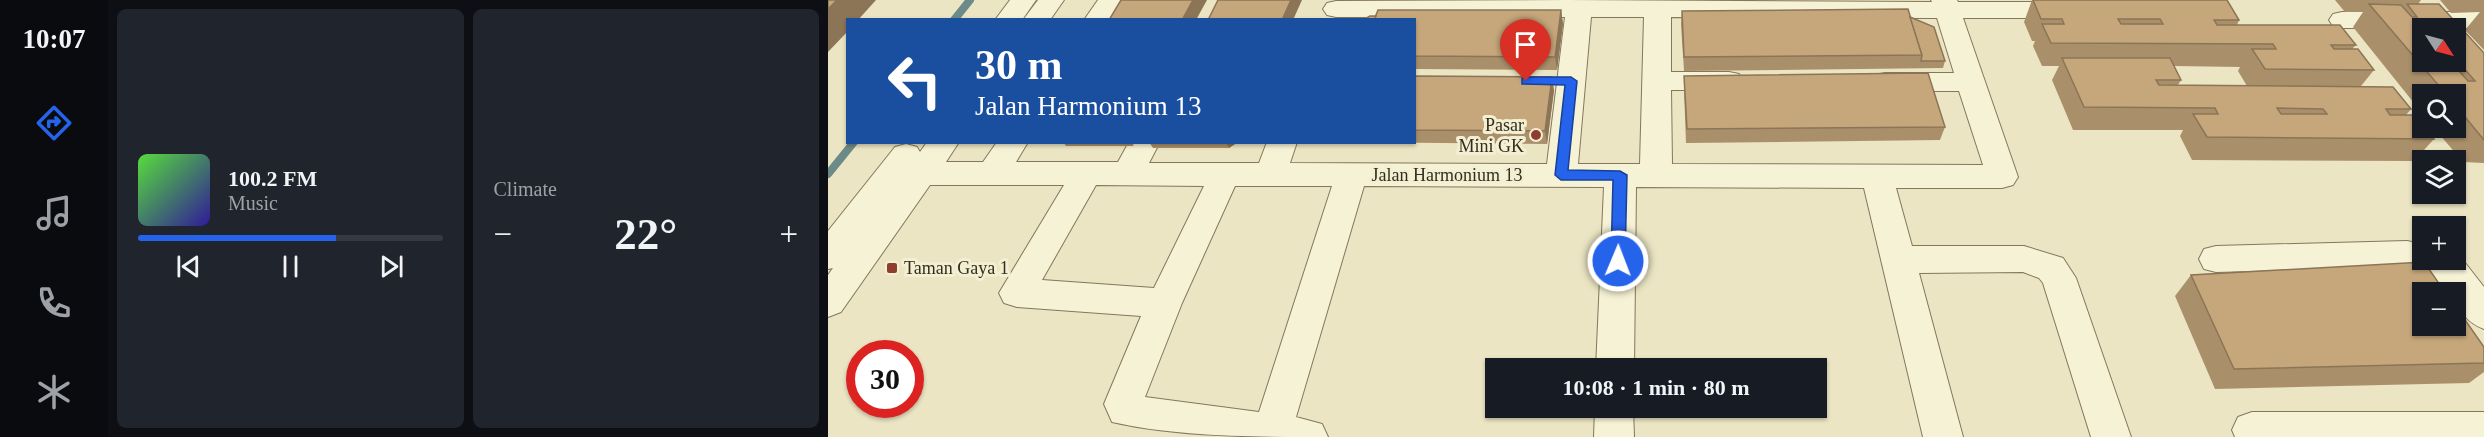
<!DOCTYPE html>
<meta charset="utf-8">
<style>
:root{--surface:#171b24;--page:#20242c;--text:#f1f3f6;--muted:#9ea1a6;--line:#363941;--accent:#2563eb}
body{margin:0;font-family:"Times New Roman",serif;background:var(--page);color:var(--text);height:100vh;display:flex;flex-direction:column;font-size:22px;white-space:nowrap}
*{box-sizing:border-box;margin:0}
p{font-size:20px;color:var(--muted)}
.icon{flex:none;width:33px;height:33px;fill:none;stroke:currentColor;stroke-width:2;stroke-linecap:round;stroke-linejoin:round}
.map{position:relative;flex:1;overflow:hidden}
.panel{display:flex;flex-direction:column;gap:9px;padding:9px;background:#0d0f14;width:720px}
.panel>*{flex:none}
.top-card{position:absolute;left:18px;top:18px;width:570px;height:126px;border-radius:0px;box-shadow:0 2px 4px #0004;background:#1a4fa0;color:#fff;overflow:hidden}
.needle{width:39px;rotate:126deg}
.controls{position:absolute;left:1584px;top:18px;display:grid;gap:12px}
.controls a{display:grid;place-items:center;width:54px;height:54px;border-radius:0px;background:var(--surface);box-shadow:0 2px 4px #0004;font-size:30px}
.speed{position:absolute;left:18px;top:340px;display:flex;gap:12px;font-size:30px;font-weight:700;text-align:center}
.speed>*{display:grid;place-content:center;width:78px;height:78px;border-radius:50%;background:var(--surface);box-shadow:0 2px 4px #0004;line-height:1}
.speed .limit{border:9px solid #d22;background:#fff;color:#111}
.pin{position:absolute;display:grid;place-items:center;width:51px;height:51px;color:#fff;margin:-62px -26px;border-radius:50% 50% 50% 0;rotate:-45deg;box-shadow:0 0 6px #0007}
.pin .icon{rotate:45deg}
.me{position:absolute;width:66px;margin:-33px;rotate:1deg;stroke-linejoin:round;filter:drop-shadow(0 0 4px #0008)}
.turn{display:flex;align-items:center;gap:21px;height:126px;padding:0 30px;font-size:27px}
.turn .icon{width:78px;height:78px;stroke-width:2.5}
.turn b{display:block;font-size:42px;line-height:51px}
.big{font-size:45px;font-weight:700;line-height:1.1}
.panel .tile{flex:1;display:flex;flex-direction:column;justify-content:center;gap:9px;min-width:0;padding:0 21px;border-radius:9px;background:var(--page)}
.song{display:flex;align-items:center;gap:18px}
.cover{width:72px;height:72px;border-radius:9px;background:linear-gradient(135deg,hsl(110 70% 55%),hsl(250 70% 35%))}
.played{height:6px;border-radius:3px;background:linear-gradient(90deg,var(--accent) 65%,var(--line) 65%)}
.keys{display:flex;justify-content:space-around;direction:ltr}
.heat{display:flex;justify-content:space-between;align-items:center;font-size:33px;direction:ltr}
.panel .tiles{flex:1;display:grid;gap:9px;grid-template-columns:repeat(2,1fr)}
.trip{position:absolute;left:657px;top:358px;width:342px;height:60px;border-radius:0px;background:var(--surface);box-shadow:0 2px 4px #0004;font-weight:700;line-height:60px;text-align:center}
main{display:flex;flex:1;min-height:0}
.tabs{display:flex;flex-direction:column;width:108px;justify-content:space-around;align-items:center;background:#090b0e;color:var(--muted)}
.tabs .icon{width:42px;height:42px}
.tabs .selected{color:var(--accent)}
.tabs b{font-size:27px;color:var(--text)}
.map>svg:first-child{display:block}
</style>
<main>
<nav class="tabs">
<b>10:07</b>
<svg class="icon selected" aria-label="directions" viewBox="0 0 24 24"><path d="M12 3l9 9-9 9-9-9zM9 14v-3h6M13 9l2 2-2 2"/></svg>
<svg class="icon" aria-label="music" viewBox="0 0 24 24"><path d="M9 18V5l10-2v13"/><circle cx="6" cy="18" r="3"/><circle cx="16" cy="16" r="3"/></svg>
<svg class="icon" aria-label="phone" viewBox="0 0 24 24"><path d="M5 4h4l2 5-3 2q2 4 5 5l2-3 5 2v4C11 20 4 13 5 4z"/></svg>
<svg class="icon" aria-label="climate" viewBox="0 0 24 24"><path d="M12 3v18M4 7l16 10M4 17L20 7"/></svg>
</nav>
<section class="panel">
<div class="tiles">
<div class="tile">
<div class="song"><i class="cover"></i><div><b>100.2 FM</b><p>Music</p></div></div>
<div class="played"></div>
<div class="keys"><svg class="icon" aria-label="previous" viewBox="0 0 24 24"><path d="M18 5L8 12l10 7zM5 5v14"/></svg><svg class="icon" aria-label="pause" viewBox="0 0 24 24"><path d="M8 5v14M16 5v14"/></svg><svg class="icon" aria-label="next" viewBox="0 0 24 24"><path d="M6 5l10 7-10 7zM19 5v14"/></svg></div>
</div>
<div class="tile"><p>Climate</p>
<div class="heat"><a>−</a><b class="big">22°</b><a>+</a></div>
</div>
</div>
</section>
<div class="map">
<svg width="1656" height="437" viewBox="0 0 1656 437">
<rect width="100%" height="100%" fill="#ebe5c3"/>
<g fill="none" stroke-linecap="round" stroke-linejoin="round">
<g stroke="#6c8b88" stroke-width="8">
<path d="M126,20L142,0"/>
<path d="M0,174L26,142"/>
</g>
<g stroke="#84775b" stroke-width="2">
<g id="minor">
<path d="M182,0H208L194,20H167Z"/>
<path d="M210,0H236L222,20H195Z"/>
<path d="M270,0H296L283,20H256Z"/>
<path d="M739,0L1104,2L1103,0H1129L1130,2H1247L1256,4L1260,10L1256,16L1247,18H1135L1190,177L1185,185L1174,188H1068L1084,246H1196L1235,258L1248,278L1303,437H1263L1215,283L1211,278L1195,272L1091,273L1135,437H1095L1036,188L808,187L806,369H768L776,187L536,186L468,417L494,424L500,437C431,437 349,437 284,422L276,404L313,316L189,307L176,303L171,293L236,185H102L13,312L0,317V275L5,268L0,269V231L67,147L78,144L89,147L92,152L99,142H131L118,162H155L169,142H200L188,162H290L301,142H332L321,163H431L439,142H469L462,163L719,164L737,17H508L499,15L495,9L499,3L508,1ZM763,17H816L812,164H750ZM843,17L1109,18L1126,73H1057L1047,75L1043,82L1047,89L1057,91H1131L1155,165L844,164L843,90H901L911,88L915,81L911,74L901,72H843ZM268,185L376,186L326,288L214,280ZM407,186H504L431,412L317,397L354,303Z"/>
<path d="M1514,12H1656V28H1514L1505,26L1501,20L1505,14Z"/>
<path d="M1579,241L1594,244V260L1628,258L1638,264L1656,287V329C1640,323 1628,310 1628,292H1620C1610,279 1595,271 1579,267L1388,272L1376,269L1371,259L1376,249L1388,246Z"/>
<path d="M767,408H805L806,437H766Z"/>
<path d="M1424,412H1656V437H1407L1404,430L1410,417Z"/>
</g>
</g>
<use href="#minor" fill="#f6f2d5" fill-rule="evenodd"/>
</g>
<g fill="#aa906a" fill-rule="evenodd">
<path d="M1204,0H1399L1411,20L1409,25L1528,45L1524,49L1546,70L1533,86L1583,109L1578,115L1606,139L1586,161L1364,160L1352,136L1355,130H1245L1224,80L1231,66H1214L1205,46L1207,41H1204L1196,22ZM1346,66L1412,67L1410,71L1419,86L1350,85L1353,80Z"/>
<path d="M1507,0H1593L1590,4H1611L1656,53V163L1635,162L1606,128H1628V94H1594V113L1525,27L1535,12H1517ZM1594,28H1628V62H1594Z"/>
<path d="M1612,0H1656V50L1637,30L1652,12L1623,13Z"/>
<path d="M733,10L735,24L729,70L586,69V20Z"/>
<path d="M854,11L1082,17L1117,61L1115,68L856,71L853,24Z"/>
<path d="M586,76L726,90L719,144L505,142H586Z"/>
<path d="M856,76L1117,127L1112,140L858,143L856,89Z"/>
<path d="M235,142H306L305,146H238Z"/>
<path d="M321,142H410L401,148H325Z"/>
<path d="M1363,275L1656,347V372L1641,383L1387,389L1347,296Z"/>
</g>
<g fill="#8b7556">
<path d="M9,0H48L30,20H20V31L0,52V9Z"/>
<path d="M365,0H379L368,20H354Z"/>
<path d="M463,0H474L465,20H454Z"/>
<path d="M733,10L735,24L729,70L727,57Z"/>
<path d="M724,77L726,90L719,144L717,131Z"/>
<path d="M398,142H410L401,148Z"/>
</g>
<g fill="#c6a77b" stroke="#8b7556" stroke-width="1.5" fill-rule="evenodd">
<path d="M0,0H9L0,9Z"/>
<path d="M293,0H365L354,20H281Z"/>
<path d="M390,0H463L454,20H380Z"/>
<path d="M1205,0H1399L1411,20H1386L1389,25H1512L1528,45H1503L1506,49H1530L1546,70L1437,69L1424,49H1448L1445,44L1223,43L1214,24H1236L1234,19H1213ZM1290,19H1332L1335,24H1293Z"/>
<path d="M1541,4L1573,5L1584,17H1589L1579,4H1611L1656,53V140L1628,106V94H1618ZM1594,28H1628V59L1647,81H1640L1623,62H1594Z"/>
<path d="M1080,9L1094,55L856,57L854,11Z"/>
<path d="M550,10H733L727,57L586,56V20H546Z"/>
<path d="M542,16H548L546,20H535Z"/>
<path d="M1082,17L1106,27L1117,61H1093L1094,55Z"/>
<path d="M1234,58H1342L1353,80H1328L1331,85L1565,87L1583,109H1558L1562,115H1587L1594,124V128H1597L1606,139L1379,137L1365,114H1390L1387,108L1256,107ZM1449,108L1495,109L1499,114H1453Z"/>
<path d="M1100,73L1117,127L859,129L856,76Z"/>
<path d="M586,76L724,77L717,131L586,130Z"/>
<path d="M1596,262L1617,292H1594V326H1628V307L1656,347V363L1406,369L1363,275Z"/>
</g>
<path fill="#2563eb" stroke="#184099" stroke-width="1.5" d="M698,77H743L749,81L740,170L792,171L799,175L797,261L795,265H785L783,261L785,180H733L727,175L737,85L694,84V78Z"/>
<g fill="#8e3e2f" stroke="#f3efd2" stroke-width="2">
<circle cx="708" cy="135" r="6"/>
<rect x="58" y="262" width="12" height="12" rx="3"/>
</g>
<g text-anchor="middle" stroke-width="6" stroke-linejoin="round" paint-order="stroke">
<g font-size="18" fill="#342d1e" stroke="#f3efd2" text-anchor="end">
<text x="696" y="131">Pasar<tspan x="696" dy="21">Mini GK</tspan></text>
<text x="76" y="274" text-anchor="start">Taman Gaya 1</text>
</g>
<g font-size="18" fill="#342d1e" stroke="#f3efd2">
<text x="619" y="181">Jalan Harmonium 13</text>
</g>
</g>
</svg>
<div class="controls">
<a><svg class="needle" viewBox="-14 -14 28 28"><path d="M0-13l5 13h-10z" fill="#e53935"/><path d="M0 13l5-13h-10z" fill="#9ea1a6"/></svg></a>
<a><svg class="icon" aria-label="search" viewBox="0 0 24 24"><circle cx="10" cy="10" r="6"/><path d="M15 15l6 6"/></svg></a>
<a><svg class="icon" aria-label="layers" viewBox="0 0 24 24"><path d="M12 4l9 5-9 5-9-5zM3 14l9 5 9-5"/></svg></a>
<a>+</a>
<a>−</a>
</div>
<div class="speed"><div class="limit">30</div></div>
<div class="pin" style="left:698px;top:81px;background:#d93025"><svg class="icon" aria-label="arrive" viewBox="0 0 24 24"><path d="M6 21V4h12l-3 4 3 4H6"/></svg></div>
<svg class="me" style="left:790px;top:261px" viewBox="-20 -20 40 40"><circle r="17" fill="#2563eb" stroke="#fff" stroke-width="3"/><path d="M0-11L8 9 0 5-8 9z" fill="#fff"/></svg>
<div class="trip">10:08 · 1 min · 80 m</div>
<div class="top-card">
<div class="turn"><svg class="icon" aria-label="left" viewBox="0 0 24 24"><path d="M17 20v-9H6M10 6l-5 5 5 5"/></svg><div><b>30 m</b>Jalan Harmonium 13</div></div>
</div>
</div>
</main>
